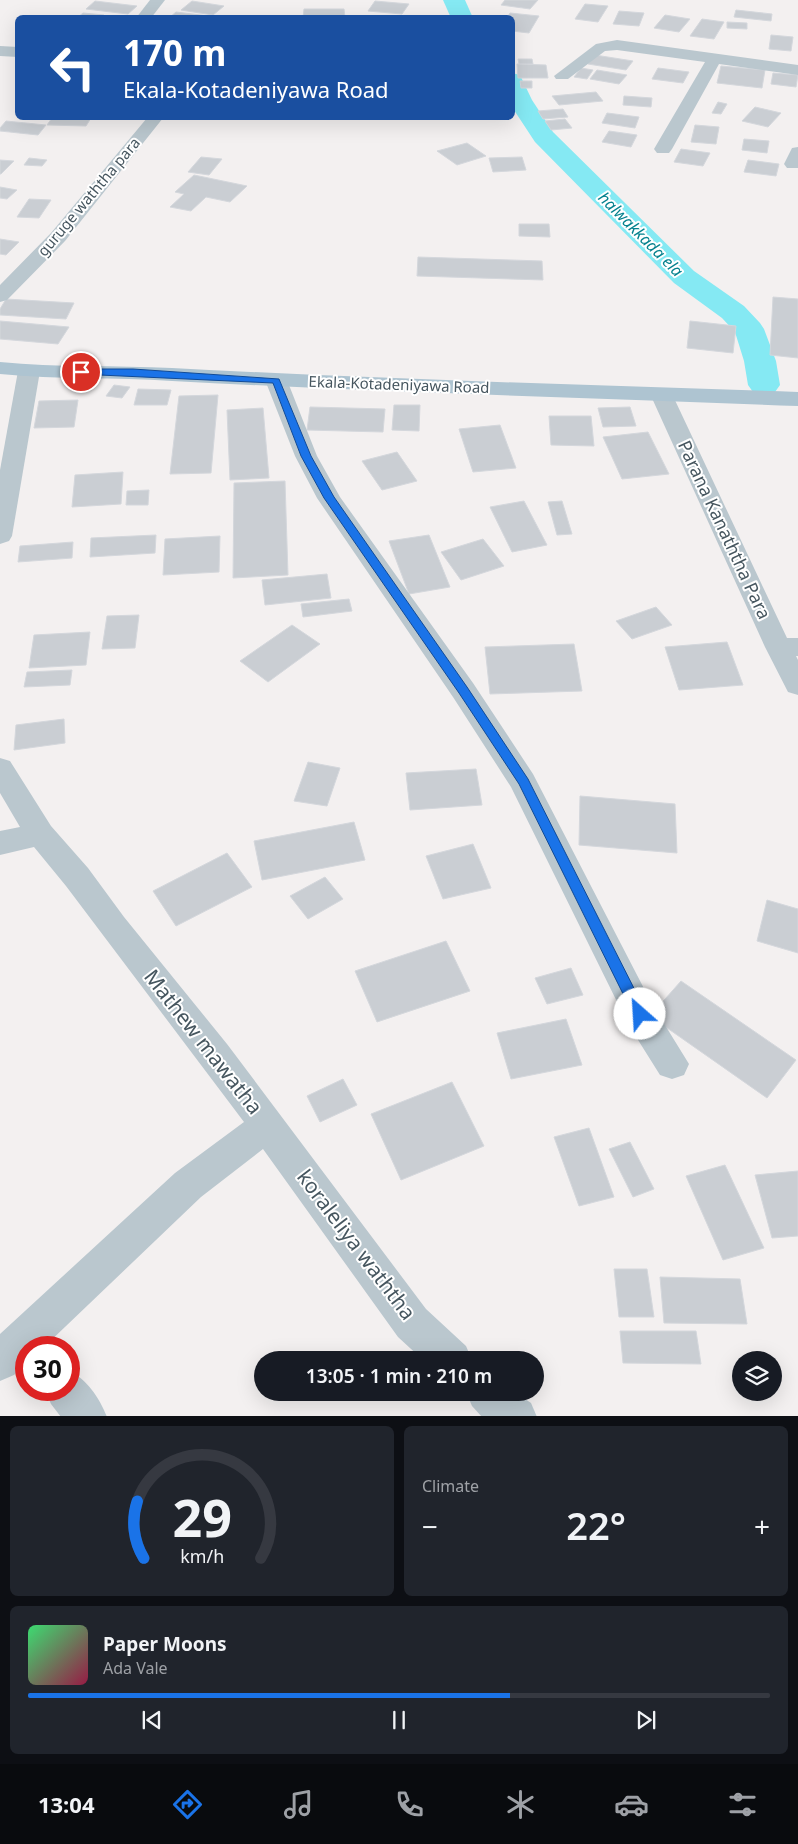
<!DOCTYPE html>
<meta charset="utf-8">
<style>
:root{--surface:#171b24;--page:#20242c;--text:#f1f3f6;--muted:#9ea1a6;--line:#363941;--accent:#1a73e8}
body{margin:0;font-family:"Noto Sans",sans-serif;background:var(--page);color:var(--text);height:100vh;display:flex;flex-direction:column;font-size:19px;white-space:nowrap}
*{box-sizing:border-box;margin:0}
p{font-size:16px;color:var(--muted)}
.icon{flex:none;width:28px;height:28px;fill:none;stroke:currentColor;stroke-width:2;stroke-linecap:round;stroke-linejoin:round}
.map{position:relative;height:1416px;overflow:hidden}
.details{display:flex;flex-direction:column;gap:10px;padding:10px;background:#0d0f14;flex:1}
.details>*{flex:none}
.top-card{position:absolute;left:15px;top:15px;width:500px;height:105px;border-radius:8px;box-shadow:0 5px 20px #0002;background:#1a4fa0;color:#fff;overflow:hidden}
.tools{position:absolute;left:732px;top:1351px;display:grid;gap:10px}
.tools a{display:grid;place-items:center;width:50px;height:50px;border-radius:50%;background:var(--surface);box-shadow:0 5px 20px #0002;font-size:25px}
.speed{position:absolute;left:15px;top:1336px;display:flex;gap:10px;font-size:25px;font-weight:700;text-align:center}
.speed>*{display:grid;place-content:center;width:65px;height:65px;border-radius:50%;background:var(--surface);box-shadow:0 5px 20px #0002;line-height:1}
.speed .limit{border:8px solid #d22;background:#fff;color:#111}
.pin{position:absolute;display:grid;place-items:center;width:42px;height:42px;color:#fff;margin:-21px;border:2px solid #fff;border-radius:50%;box-shadow:0 1px 5px #0007}
.me{position:absolute;width:55px;margin:-28px;rotate:334deg;stroke-linejoin:round;filter:drop-shadow(0 0 4px #0008)}
.turn{display:flex;align-items:center;gap:18px;height:105px;padding:0 25px;font-size:22px}
.turn .icon{width:65px;height:65px;stroke-width:2.5}
.turn b{display:block;font-size:35px;line-height:42px}
.big{font-size:38px;font-weight:600;line-height:1.1}
.details .card{flex:1;display:flex;flex-direction:column;justify-content:center;gap:8px;min-width:0;padding:0 18px;border-radius:8px;background:var(--page)}
.details .dial{align-items:center;gap:0}
.dial svg{height:130px;overflow:visible;fill:none;stroke:var(--line);stroke-width:7;stroke-linecap:round;text-anchor:middle}
.dial text{fill:var(--text);stroke:none}
.song{display:flex;align-items:center;gap:15px}
.cover{width:60px;height:60px;border-radius:8px;background:linear-gradient(135deg,hsl(140 70% 55%),hsl(340 70% 35%))}
.played{height:5px;border-radius:2px;background:linear-gradient(90deg,var(--accent) 65%,var(--line) 65%)}
.keys{display:flex;justify-content:space-around;direction:ltr}
.heat{display:flex;justify-content:space-between;align-items:center;font-size:28px;direction:ltr}
.details .tiles{flex:1;display:grid;gap:10px;grid-template-columns:1fr 1fr}
.card:last-child{grid-column:span 2}
.trip{position:absolute;left:254px;top:1351px;width:290px;height:50px;border-radius:25px;background:var(--surface);box-shadow:0 5px 20px #0002;font-weight:600;line-height:50px;text-align:center}
.dock{display:flex;height:80px;justify-content:space-around;align-items:center;background:#090b0e;color:var(--muted)}
.dock .icon{width:35px;height:35px}
.dock .selected{color:var(--accent)}
.dock b{font-size:22px;color:var(--text)}
.map>svg:first-child{display:block}
</style>
<div class="map">
<svg width="798" height="1417" viewBox="0 0 798 1417">
<rect width="100%" height="100%" fill="#f3f0f0"/>
<g fill="none" stroke-linecap="round" stroke-linejoin="round">
<g fill="#85e9f3" fill-rule="evenodd">
<path d="M443,0H465L473,18H451Z"/>
<path d="M512,73L520,75L532,100L553,132L694,271L744,306L760,323L764,329L776,361L780,385L775,392L764,395L753,392L748,385L744,361L735,332L722,318L674,283L535,142L512,107Z"/>
</g>
</g>
<g fill="#caced3" stroke="#d4d7dc">
<path d="M505,0H538L530,9L501,5Z"/>
<path d="M95,1L137,6L128,14L86,9Z"/>
<path d="M192,1L224,6L213,15L181,10Z"/>
<path d="M375,1L409,4L402,14L368,11Z"/>
<path d="M585,4L608,6L598,22L575,19Z"/>
<path d="M304,9H344L345,18H303Z"/>
<path d="M736,10L772,14L771,21L734,17Z"/>
<path d="M619,11L644,13L639,26L613,24Z"/>
<path d="M176,12L208,16L206,18H169Z"/>
<path d="M83,13L104,15L102,18H77Z"/>
<path d="M510,13L539,16L529,33L512,31V18H507Z"/>
<path d="M665,15L690,19L679,32L654,28Z"/>
<path d="M702,19L724,22L714,39L690,36Z"/>
<path d="M727,22L747,23V29L727,28Z"/>
<path d="M771,35L793,37L791,51L769,49Z"/>
<path d="M595,55L633,61L626,70L588,64Z"/>
<path d="M518,59H532L533,64H519Z"/>
<path d="M517,64L546,65L548,78H518Z"/>
<path d="M721,66L765,70L762,88L717,83Z"/>
<path d="M581,68L593,70L587,79L574,77Z"/>
<path d="M658,68L689,72L683,83L652,79Z"/>
<path d="M597,70L627,75L619,84L590,79Z"/>
<path d="M773,73L798,75L796,87L771,84Z"/>
<path d="M520,81H532V88H521Z"/>
<path d="M596,92L603,101L559,105L552,96Z"/>
<path d="M624,96L652,98L651,107L623,105Z"/>
<path d="M718,102L727,104L721,114L712,113Z"/>
<path d="M755,107L781,113L768,127L742,121Z"/>
<path d="M563,109L568,117L543,119L538,111Z"/>
<path d="M607,113L639,117L635,128L602,123Z"/>
<path d="M52,118H91L86,126L47,125Z"/>
<path d="M565,119L572,128L551,130L545,121Z"/>
<path d="M6,121L46,125L38,135L0,131V128Z"/>
<path d="M695,125L719,127L716,144L691,142Z"/>
<path d="M609,131L637,135L631,147L602,142Z"/>
<path d="M744,139L769,141L767,153L742,150Z"/>
<path d="M467,143L486,156L457,165L437,151Z"/>
<path d="M681,149L710,153L703,166L674,162Z"/>
<path d="M201,157L222,159L209,175L188,172Z"/>
<path d="M522,157L526,170L493,172L489,158Z"/>
<path d="M29,158L47,160L42,166L24,165Z"/>
<path d="M0,160L14,161L1,174H0Z"/>
<path d="M748,160L779,164L776,176L744,172Z"/>
<path d="M194,175L247,186L230,202L206,197L191,211L170,207L184,194L175,192Z"/>
<path d="M0,187L17,190L7,199L0,198Z"/>
<path d="M29,199L51,200L39,218L17,217Z"/>
<path d="M519,224H549L550,237L519,236Z"/>
<path d="M0,239L19,242L6,255L0,254Z"/>
<path d="M418,257L542,261L543,280L417,276Z"/>
<path d="M773,297L798,299V358L770,355Z"/>
<path d="M6,299L74,303L66,319L0,315V309Z"/>
<path d="M0,321L69,327L58,344L0,339Z"/>
<path d="M690,321L736,326L733,353L687,348Z"/>
<path d="M114,385L130,387L122,398L106,396Z"/>
<path d="M138,389L171,390L167,405H134Z"/>
<path d="M218,395L211,473L170,474L179,396Z"/>
<path d="M78,400L74,427L34,428L39,401Z"/>
<path d="M394,405H420L419,431L392,430Z"/>
<path d="M310,407L385,409L383,432L307,430Z"/>
<path d="M630,407L636,426L603,427L598,408Z"/>
<path d="M263,408L269,478L230,480L227,410Z"/>
<path d="M549,416H591L594,446L551,445Z"/>
<path d="M500,425L516,468L473,472L459,429Z"/>
<path d="M648,432L669,474L622,479L603,437Z"/>
<path d="M397,452L417,481L382,490L362,461Z"/>
<path d="M123,472L121,504L72,507L75,475Z"/>
<path d="M285,481L288,575L233,578L234,483Z"/>
<path d="M149,490L148,505H126L127,491Z"/>
<path d="M524,501L547,545L512,552L490,507Z"/>
<path d="M562,501L572,534L557,535L548,502Z"/>
<path d="M156,535L155,553L90,557L91,538Z"/>
<path d="M429,535L450,587L409,594L389,541Z"/>
<path d="M220,536L219,572L163,575L165,539Z"/>
<path d="M483,539L504,566L461,580L441,552Z"/>
<path d="M73,542L72,558L18,562L20,546Z"/>
<path d="M327,574L331,598L265,605L262,580Z"/>
<path d="M349,599L352,611L303,617L301,604Z"/>
<path d="M656,607L672,625L632,639L616,621Z"/>
<path d="M139,615L135,648L102,649L107,616Z"/>
<path d="M292,625L320,644L268,682L240,661Z"/>
<path d="M90,632L86,665L29,668L34,635Z"/>
<path d="M727,642L743,685L679,690L665,647Z"/>
<path d="M574,644L582,691L490,694L485,647Z"/>
<path d="M72,670L70,685L24,687L27,672Z"/>
<path d="M64,719L65,743L14,750L16,725Z"/>
<path d="M308,762L340,768L327,806L294,801Z"/>
<path d="M476,769L482,805L410,810L406,773Z"/>
<path d="M580,796L675,804L677,853L579,845Z"/>
<path d="M354,822L365,860L262,880L254,841Z"/>
<path d="M473,844L491,888L443,899L426,856Z"/>
<path d="M227,853L252,887L176,926L153,891Z"/>
<path d="M325,877L343,899L308,919L290,896Z"/>
<path d="M767,900L798,909V953L757,941Z"/>
<path d="M446,941L470,991L377,1022L355,971Z"/>
<path d="M571,968L583,995L547,1004L535,978Z"/>
<path d="M681,981L796,1060L767,1098L650,1016Z"/>
<path d="M566,1019L582,1065L511,1079L497,1033Z"/>
<path d="M343,1079L357,1105L320,1122L307,1096Z"/>
<path d="M452,1082L484,1146L401,1180L371,1114Z"/>
<path d="M589,1128L614,1197L579,1206L554,1137Z"/>
<path d="M630,1142L654,1189L633,1197L609,1149Z"/>
<path d="M725,1165L764,1248L723,1260L686,1176Z"/>
<path d="M798,1171V1236L772,1238L755,1175Z"/>
<path d="M614,1269H647L654,1317H619Z"/>
<path d="M660,1277L740,1279L747,1324L664,1323Z"/>
<path d="M620,1331H696L701,1364L623,1363Z"/>
</g>
<g fill="none" stroke-linecap="round" stroke-linejoin="round">
<g fill="#bac7ce" fill-rule="evenodd">
<path d="M150,0H165L151,18H136Z"/>
<path d="M617,40L798,65V75L719,64L672,149L669,153H657L654,149L705,62L617,50L605,51L568,79H556L554,76L596,44Z"/>
<path d="M0,46L18,47V57L0,56Z"/>
<path d="M147,118H163L65,241L7,300L0,302V285L51,233Z"/>
<path d="M798,147V168H787L784,164L792,148Z"/>
<path d="M29,365L36,367L40,371L12,536L9,541L0,544V470L18,371L22,367Z"/>
<path d="M276,374L284,375L287,380L317,456L340,497L473,683L533,774L652,1004L689,1064L684,1075L672,1079L660,1075L628,1024L511,787L453,697L317,498L295,456L265,380L268,375Z"/>
<path d="M662,389L670,391L673,396L787,638H798V656H796L798,660V695L788,692L765,647L651,396L654,391Z"/>
<path d="M0,758L10,761L51,826L88,868L124,917L227,1044L426,1309L466,1346L472,1360H423L398,1337L263,1149L201,1197L43,1348H26V1363L14,1375L0,1381V1334L175,1173L244,1122L66,886L34,847L0,855V831L20,827L0,793Z"/>
<path d="M69,1371C87,1379 100,1399 107,1417H61L51,1404L45,1390H69Z"/>
<path d="M466,1392H515L531,1403L537,1417H482L472,1406Z"/>
</g>
<path fill="#aec4d1" fill-rule="evenodd" d="M0,362C57,368 115,365 172,368C381,379 589,385 798,392V406C589,398 381,392 172,381C115,377 57,380 0,374Z"/>
</g>
<path fill="#1a73e8" stroke="#114b97" d="M81,369H133L279,379L311,456L334,497L467,687L528,779L645,1010L647,1014L645,1018L640,1020L635,1018L519,784L459,693L324,498L301,456L273,383L78,374L76,372Z"/>
<g text-anchor="middle" stroke-width="4" stroke-linejoin="round" paint-order="stroke">
<g font-size="15" fill="#46565f" stroke="#fff">
<text transform="translate(89 197) rotate(-50)" y="5">guruge waththa para</text>
<text transform="translate(399 385) rotate(2)" y="5">Ekala-Kotadeniyawa Road</text>
</g>
<g font-size="16" font-style="italic" fill="#05828e" stroke="#fff">
<text transform="translate(641 234) rotate(45)" y="6">halwakkada ela</text>
</g>
<g font-size="18" fill="#46565f" stroke="#fff">
<text transform="translate(724 530) rotate(65)" y="6">Parana Kanaththa Para</text>
</g>
<g font-size="21" fill="#46565f" stroke="#fff">
<text transform="translate(203 1042) rotate(52)" y="7">Mathew mawatha</text>
<text transform="translate(356 1245) rotate(53)" y="7">koraleliya waththa</text>
</g>
</g>
</svg>
<div class="tools">
<a><svg class="icon" aria-label="layers" viewBox="0 0 24 24"><path d="M12 4l9 5-9 5-9-5zM3 14l9 5 9-5"/></svg></a>
</div>
<div class="speed"><div class="limit">30</div></div>
<div class="pin" style="left:81px;top:372px;background:#d93025"><svg class="icon" aria-label="arrive" viewBox="0 0 24 24"><path d="M6 21V4h12l-3 4 3 4H6"/></svg></div>
<svg class="me" style="left:640px;top:1014px" viewBox="-20 -20 40 40"><circle r="19" fill="#fff"/><path d="M0-13L10 11 0 6-10 11z" fill="#1a73e8"/></svg>
<div class="trip">13:05 · 1 min · 210 m</div>
<div class="top-card">
<div class="turn"><svg class="icon" aria-label="left" viewBox="0 0 24 24"><path d="M17 20v-9H6M10 6l-5 5 5 5"/></svg><div><b>170 m</b>Ekala-Kotadeniyawa Road</div></div>
</div>
</div>
<section class="details">
<div class="tiles">
<div class="card dial"><svg viewBox="0 0 100 80">
<path d="M14 69A42 42 0 1 1 86 69"/>
<path d="M14 69A42 42 0 0 1 10 34" stroke="#1a73e8"/>
<text x="50" y="56" font-size="32" font-weight="700">29</text>
<text x="50" y="72" font-size="11">km/h</text>
</svg></div>
<div class="card"><p>Climate</p>
<div class="heat"><a>−</a><b class="big">22°</b><a>+</a></div>
</div>
<div class="card">
<div class="song"><i class="cover"></i><div><b>Paper Moons</b><p>Ada Vale</p></div></div>
<div class="played"></div>
<div class="keys"><svg class="icon" aria-label="previous" viewBox="0 0 24 24"><path d="M18 5L8 12l10 7zM5 5v14"/></svg><svg class="icon" aria-label="pause" viewBox="0 0 24 24"><path d="M8 5v14M16 5v14"/></svg><svg class="icon" aria-label="next" viewBox="0 0 24 24"><path d="M6 5l10 7-10 7zM19 5v14"/></svg></div>
</div>
</div>
</section>
<nav class="dock">
<b>13:04</b>
<svg class="icon selected" aria-label="directions" viewBox="0 0 24 24"><path d="M12 3l9 9-9 9-9-9zM9 14v-3h6M13 9l2 2-2 2"/></svg>
<svg class="icon" aria-label="music" viewBox="0 0 24 24"><path d="M9 18V5l10-2v13"/><circle cx="6" cy="18" r="3"/><circle cx="16" cy="16" r="3"/></svg>
<svg class="icon" aria-label="phone" viewBox="0 0 24 24"><path d="M5 4h4l2 5-3 2q2 4 5 5l2-3 5 2v4C11 20 4 13 5 4z"/></svg>
<svg class="icon" aria-label="climate" viewBox="0 0 24 24"><path d="M12 3v18M4 7l16 10M4 17L20 7"/></svg>
<svg class="icon" aria-label="car" viewBox="0 0 24 24"><path d="M5 17H2v-5l4-1 3-4h7l3 4 3 1v5h-3M9 17h6M6 11h13"/><circle cx="7" cy="17" r="2"/><circle cx="17" cy="17" r="2"/></svg>
<svg class="icon" aria-label="filters" viewBox="0 0 24 24"><path d="M4 7h16M4 17h16"/><circle cx="9" cy="7" r="2"/><circle cx="15" cy="17" r="2"/></svg>
</nav>
